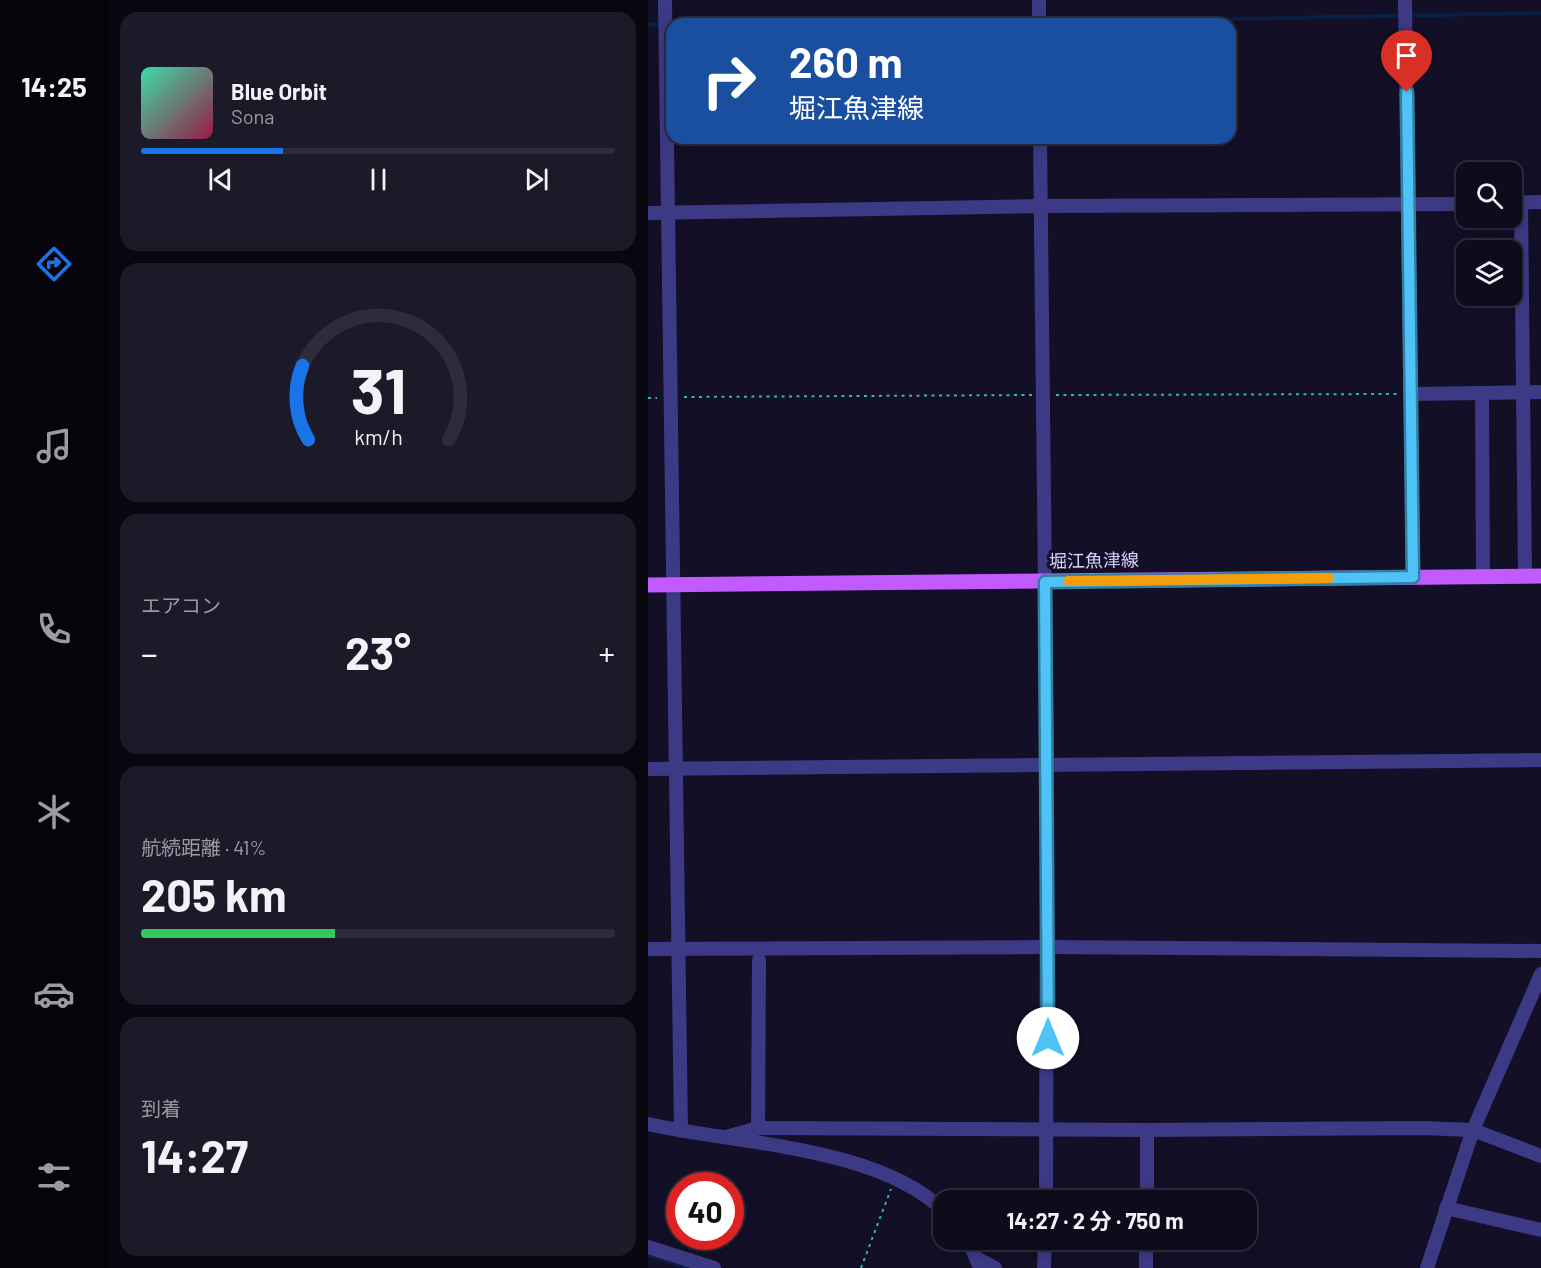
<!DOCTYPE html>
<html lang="ja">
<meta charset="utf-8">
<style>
:root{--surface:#0e0b1c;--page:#1c1929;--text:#f1f3f6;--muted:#9b9ba3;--line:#2e2b3b;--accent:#1a73e8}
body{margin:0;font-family:Barlow,"Noto Sans JP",sans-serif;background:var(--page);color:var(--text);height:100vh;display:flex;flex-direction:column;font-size:22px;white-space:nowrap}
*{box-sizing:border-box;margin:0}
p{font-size:20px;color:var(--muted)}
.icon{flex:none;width:33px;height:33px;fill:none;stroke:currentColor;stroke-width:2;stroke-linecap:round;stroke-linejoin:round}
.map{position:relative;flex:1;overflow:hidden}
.panel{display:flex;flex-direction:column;gap:12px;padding:12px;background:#08060f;width:540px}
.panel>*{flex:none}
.hud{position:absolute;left:18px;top:18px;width:570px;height:126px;border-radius:18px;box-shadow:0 3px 15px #0003,0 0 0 2px var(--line);background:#1a4fa0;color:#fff;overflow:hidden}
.controls{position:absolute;left:808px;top:162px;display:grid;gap:12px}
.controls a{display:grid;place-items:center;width:66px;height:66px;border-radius:12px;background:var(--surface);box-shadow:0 3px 15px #0003,0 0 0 2px var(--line);font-size:30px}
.speed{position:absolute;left:18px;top:1172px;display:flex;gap:12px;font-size:30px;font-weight:700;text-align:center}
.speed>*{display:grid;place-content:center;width:78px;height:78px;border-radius:50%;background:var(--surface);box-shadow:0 3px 15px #0003,0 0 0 2px var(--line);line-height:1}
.speed .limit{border:9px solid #d22;background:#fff;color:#111}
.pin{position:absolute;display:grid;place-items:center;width:51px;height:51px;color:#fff;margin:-62px -26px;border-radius:50% 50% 50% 0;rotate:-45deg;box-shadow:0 0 6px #0007}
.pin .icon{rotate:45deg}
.me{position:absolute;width:66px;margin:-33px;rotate:0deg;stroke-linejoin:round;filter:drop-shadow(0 0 4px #0008)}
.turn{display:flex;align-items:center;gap:21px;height:126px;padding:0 24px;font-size:27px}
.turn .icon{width:78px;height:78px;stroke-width:2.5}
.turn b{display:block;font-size:42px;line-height:51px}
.big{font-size:45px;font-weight:700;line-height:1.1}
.panel .card{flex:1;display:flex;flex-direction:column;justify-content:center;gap:9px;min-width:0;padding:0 21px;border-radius:18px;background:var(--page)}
.panel .dial{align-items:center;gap:0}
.dial svg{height:156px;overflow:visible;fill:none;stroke:var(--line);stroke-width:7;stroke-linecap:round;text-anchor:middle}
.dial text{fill:var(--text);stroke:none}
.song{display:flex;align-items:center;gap:18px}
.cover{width:72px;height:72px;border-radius:9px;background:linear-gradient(135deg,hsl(160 70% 55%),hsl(340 70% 35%))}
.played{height:6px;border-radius:3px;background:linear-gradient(90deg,var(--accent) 30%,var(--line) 30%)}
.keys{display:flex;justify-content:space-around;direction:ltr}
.heat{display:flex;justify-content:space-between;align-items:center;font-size:33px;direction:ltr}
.charge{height:9px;border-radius:4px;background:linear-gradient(90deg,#34c759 41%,var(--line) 0)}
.trip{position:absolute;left:285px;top:1190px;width:324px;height:60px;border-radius:18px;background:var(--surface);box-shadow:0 3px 15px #0003,0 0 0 2px var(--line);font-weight:700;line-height:60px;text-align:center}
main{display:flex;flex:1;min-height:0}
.menu{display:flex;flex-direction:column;width:108px;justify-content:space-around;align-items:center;background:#06040b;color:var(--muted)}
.menu .icon{width:42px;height:42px}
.menu .on{color:var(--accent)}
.menu b{font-size:27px;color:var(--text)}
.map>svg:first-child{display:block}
</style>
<main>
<nav class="menu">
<b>14:25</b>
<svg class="icon on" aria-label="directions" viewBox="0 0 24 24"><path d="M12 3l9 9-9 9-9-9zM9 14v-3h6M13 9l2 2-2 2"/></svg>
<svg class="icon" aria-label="music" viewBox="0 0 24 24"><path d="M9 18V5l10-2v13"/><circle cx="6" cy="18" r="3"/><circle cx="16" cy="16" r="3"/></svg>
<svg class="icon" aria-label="phone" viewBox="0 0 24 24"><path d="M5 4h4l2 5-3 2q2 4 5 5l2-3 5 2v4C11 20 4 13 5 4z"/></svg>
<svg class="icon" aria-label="climate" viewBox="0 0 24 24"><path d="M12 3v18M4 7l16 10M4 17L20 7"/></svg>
<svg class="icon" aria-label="car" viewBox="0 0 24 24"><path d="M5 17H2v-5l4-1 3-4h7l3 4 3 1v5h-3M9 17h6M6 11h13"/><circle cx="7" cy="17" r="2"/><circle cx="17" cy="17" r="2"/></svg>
<svg class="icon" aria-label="filters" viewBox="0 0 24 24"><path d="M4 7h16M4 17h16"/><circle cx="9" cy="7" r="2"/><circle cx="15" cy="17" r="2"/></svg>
</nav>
<section class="panel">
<div class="card">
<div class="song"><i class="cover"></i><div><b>Blue Orbit</b><p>Sona</p></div></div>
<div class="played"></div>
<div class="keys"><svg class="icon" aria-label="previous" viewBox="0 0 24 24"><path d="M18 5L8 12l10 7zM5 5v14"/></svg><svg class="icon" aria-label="pause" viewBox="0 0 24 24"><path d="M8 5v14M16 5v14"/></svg><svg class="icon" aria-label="next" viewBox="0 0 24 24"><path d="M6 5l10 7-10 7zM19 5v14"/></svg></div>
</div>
<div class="card dial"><svg viewBox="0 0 100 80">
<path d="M14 69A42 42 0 1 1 86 69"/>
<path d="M14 69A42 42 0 0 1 11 31" stroke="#1a73e8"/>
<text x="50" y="56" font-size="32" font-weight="700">31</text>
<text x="50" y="72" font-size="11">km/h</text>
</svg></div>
<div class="card"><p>エアコン</p>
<div class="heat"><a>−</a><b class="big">23°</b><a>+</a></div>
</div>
<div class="card"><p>航続距離 · 41%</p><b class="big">205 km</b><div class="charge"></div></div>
<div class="card"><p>到着</p><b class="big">14:27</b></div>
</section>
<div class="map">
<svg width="893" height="1268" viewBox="0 0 893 1268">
<rect width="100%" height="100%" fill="#130f26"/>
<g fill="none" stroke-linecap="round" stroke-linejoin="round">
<g stroke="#0a1f44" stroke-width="4">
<path d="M27,24L214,20L474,21L893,13"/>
<path d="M0,25L14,24"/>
<path d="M0,1255L41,1268"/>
</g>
<g stroke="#2fb8b0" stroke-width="2" stroke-dasharray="3 4.5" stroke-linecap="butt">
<path d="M408,395L750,394"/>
<path d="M36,397L384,395"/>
<path d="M0,398H9"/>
<path d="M213,1268L243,1189"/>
</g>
<g stroke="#3d3a85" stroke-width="14">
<path d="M17,0L33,1131"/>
<path d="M391,0V24"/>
<path d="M757,0L765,577"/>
<path d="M392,138L399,765L398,1200"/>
<path d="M873,202L877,576"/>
<path d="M865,203L893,202"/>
<path d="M0,213L392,206L819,204"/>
<path d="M834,393L893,392"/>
<path d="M764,394L834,393L835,576"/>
<path d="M0,769L893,760"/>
<path d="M0,949L400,947L893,951"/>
<path d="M0,1124C89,1144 229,1146 296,1211"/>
<path d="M110,1128L111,960"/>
<path d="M78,1137L110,1128L499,1130L774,1128L825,1130L893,1156"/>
<path d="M499,1200V1130"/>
<path d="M798,1208L893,1230"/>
<path d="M320,1239L332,1268"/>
<path d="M0,1247L66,1268"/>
<path d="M330,1259L347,1268"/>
<path d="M396,1268L397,1239"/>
<path d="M498,1268V1239"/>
<path d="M779,1268L825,1130L893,974"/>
</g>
<path stroke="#c25bff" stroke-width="15" d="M0,585L893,576"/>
</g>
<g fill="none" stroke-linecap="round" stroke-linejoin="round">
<g stroke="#337fa1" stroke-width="15">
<path id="route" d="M400,1038L397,582L765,577L759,92"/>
</g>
<use href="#route" stroke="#4fc3f7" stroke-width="10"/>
<path stroke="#f59e0b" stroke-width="10" d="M420,581L681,578"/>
</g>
<g text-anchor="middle" stroke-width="6" stroke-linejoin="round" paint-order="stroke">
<g font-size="18" fill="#d9d4ff" stroke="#130f26">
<text transform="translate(446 561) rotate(-1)" y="6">堀江魚津線</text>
</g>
</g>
</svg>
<div class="controls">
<a><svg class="icon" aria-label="search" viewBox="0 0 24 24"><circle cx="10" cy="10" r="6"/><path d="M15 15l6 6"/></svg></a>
<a><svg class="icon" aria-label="layers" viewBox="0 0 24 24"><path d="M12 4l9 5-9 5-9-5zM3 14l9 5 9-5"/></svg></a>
</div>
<div class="speed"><div class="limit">40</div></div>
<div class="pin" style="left:759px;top:92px;background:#d93025"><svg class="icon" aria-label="arrive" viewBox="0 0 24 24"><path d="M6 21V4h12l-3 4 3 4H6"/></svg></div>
<svg class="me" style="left:400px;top:1038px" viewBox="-20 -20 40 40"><circle r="19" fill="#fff"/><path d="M0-13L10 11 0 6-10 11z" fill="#4fc3f7"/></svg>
<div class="trip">14:27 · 2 分 · 750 m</div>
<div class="hud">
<div class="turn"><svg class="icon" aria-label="right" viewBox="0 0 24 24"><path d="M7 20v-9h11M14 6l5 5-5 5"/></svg><div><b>260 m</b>堀江魚津線</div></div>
</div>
</div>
</main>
